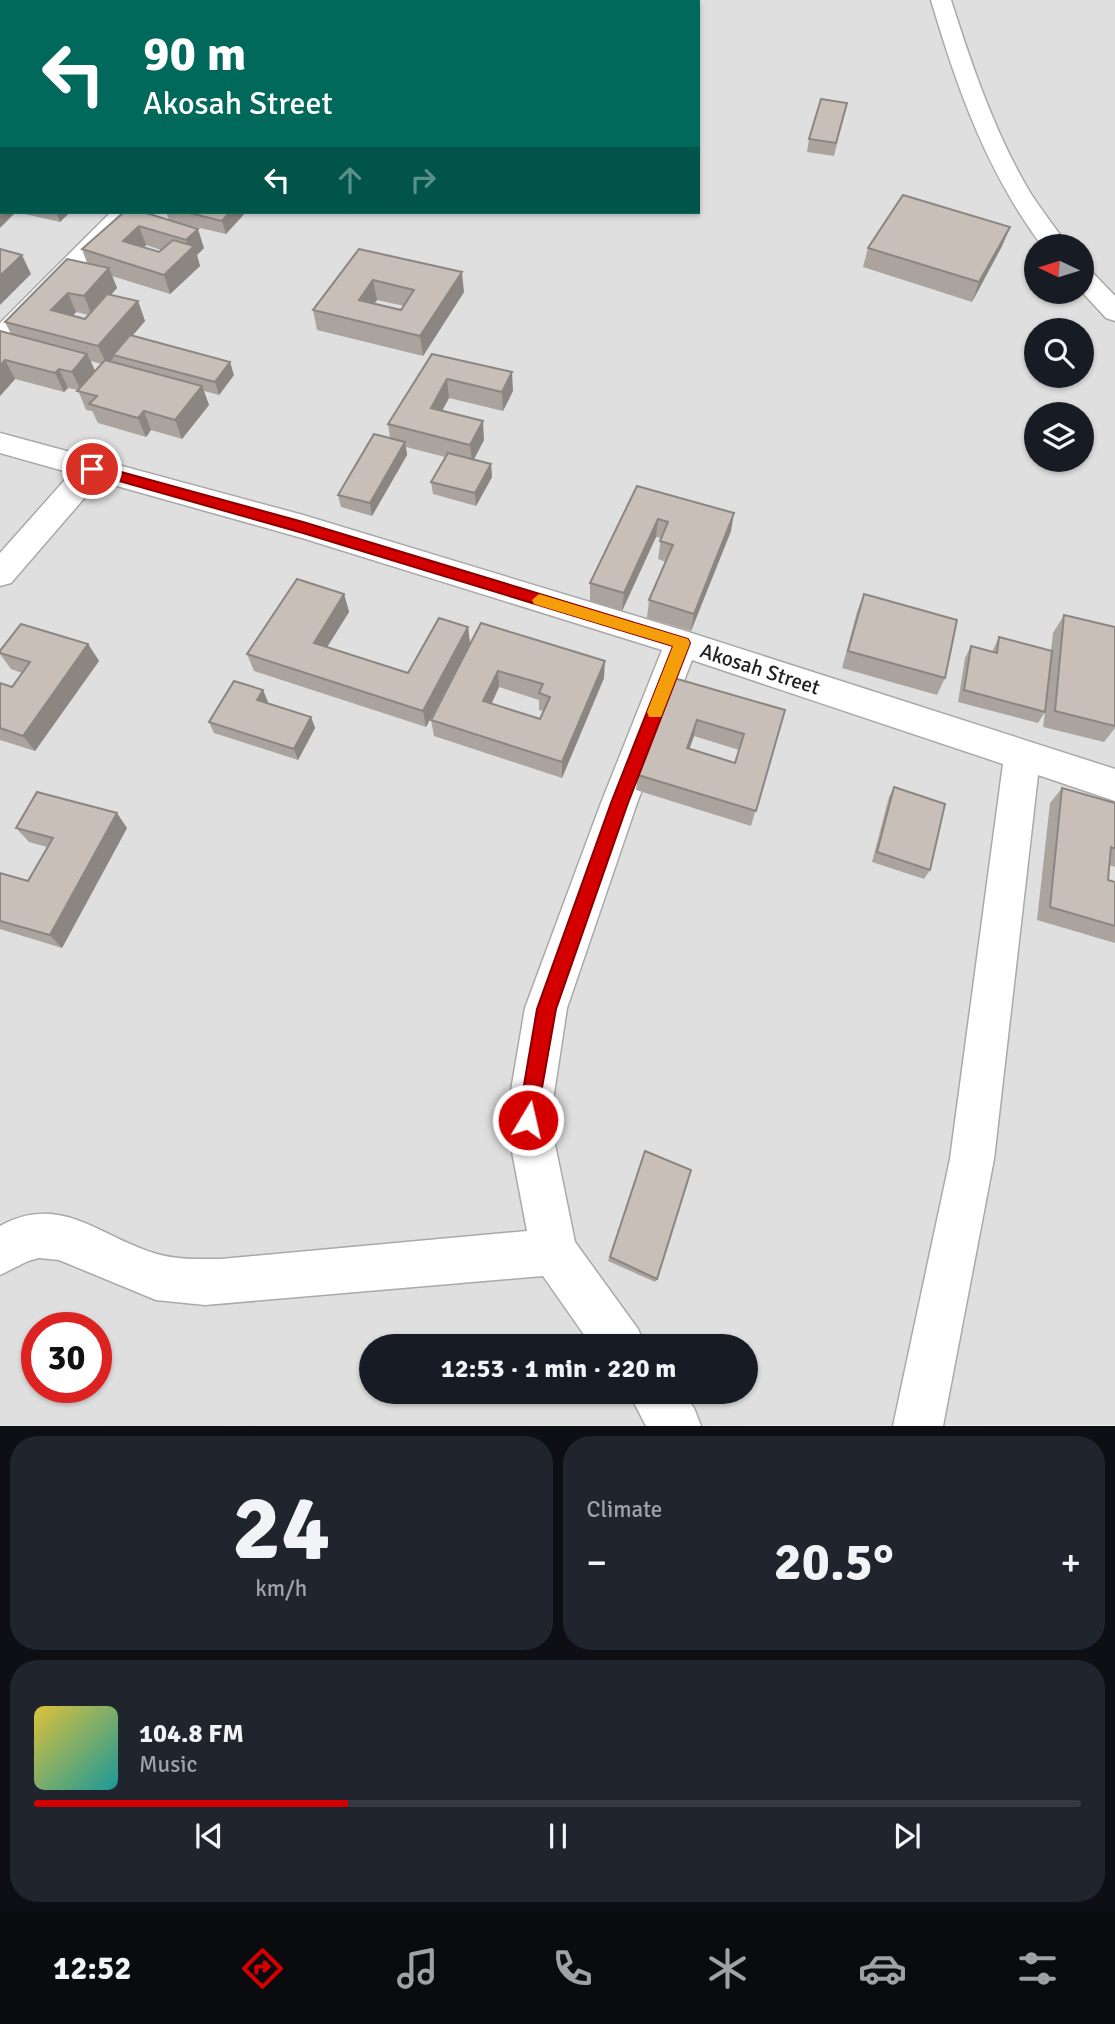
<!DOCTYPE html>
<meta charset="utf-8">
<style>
:root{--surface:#171b24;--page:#20242c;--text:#f1f3f6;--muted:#9ea1a6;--line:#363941;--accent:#d40000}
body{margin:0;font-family:Signika,sans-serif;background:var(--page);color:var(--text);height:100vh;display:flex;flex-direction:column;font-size:26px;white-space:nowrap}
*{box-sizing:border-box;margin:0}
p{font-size:23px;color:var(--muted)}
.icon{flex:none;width:38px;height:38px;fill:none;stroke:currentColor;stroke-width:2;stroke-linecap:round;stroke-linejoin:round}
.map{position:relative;height:1426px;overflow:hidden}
.drawer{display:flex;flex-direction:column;gap:10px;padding:10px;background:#0d0f14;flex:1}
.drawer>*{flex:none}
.top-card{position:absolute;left:0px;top:0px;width:700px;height:214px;box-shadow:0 2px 5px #0004;background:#00695c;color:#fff;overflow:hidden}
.needle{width:46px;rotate:274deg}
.buttons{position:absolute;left:1024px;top:234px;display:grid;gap:14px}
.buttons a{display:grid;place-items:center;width:70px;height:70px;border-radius:50%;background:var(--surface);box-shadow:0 2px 5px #0004;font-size:35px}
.speed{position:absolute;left:21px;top:1312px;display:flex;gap:14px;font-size:35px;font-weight:700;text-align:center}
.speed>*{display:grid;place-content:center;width:91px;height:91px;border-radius:50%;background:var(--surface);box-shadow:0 2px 5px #0004;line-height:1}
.speed .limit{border:10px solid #d22;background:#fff;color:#111}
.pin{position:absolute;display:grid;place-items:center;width:60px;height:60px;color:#fff;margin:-30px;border:4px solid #fff;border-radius:50%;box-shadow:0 2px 7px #0007}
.me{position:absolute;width:77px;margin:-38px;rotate:9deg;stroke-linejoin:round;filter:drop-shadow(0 0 5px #0008)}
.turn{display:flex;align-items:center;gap:24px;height:147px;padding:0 28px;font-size:32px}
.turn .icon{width:91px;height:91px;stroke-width:2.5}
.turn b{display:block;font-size:49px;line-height:60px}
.lanes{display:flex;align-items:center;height:66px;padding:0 28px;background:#0003;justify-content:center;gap:35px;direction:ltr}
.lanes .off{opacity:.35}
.big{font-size:52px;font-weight:800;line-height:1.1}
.drawer .card{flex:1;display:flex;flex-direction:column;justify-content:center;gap:10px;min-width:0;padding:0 24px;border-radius:28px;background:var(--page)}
.drawer .dial{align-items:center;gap:0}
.dial b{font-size:91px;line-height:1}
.song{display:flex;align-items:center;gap:21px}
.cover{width:84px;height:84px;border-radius:10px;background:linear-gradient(135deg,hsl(50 70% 55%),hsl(180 70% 35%))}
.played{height:7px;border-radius:4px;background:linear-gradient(90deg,var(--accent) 30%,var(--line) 30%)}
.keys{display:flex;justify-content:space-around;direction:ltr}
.heat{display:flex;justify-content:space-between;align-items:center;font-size:38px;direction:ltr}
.drawer .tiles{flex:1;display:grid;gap:10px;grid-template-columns:1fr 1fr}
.card:last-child{grid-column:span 2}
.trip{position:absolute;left:359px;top:1334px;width:399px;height:70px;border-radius:35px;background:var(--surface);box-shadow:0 2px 5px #0004;font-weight:800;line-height:70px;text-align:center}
.tab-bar{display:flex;height:112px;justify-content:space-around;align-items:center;background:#090b0e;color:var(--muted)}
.tab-bar .icon{width:49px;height:49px}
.tab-bar .current{color:var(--accent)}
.tab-bar b{font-size:32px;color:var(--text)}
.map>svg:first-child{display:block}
</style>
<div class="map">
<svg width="1115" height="1426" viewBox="0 0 1115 1426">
<rect width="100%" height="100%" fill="#f2efe9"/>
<path fill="#e0dfdf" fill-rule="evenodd" d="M0,0H1115V1425L0,1426ZM2,2H698V212H2ZM1036,247H1082V292H1036ZM1036,331H1082V376H1036ZM1036,415H1082V460H1036ZM37,1328H96V1388H37ZM371,1346H746V1391H371Z"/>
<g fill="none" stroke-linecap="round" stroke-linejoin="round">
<g stroke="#a9a9a9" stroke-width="3">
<g id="street">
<path d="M104,0H125L103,2Z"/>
<path d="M323,0H343L322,2Z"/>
<path d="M931,0H951C972,66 995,134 1031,194C1043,212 1056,229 1069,247H1043C987,173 957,88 931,0Z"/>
<path d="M2,86V101L0,102V87Z"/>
<path d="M111,212H137L10,345L0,348V323Z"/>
<path d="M1082,269L1091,271L1115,296V321L1106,318L1082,292Z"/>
<path d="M0,433L303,515L682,630L1115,769V801L1038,775L994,1159L943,1426H893L950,1159L1003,764L692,660L637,803L567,1008L550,1120L575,1242L638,1329L645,1346H592L543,1276L205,1305L156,1300L59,1260L39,1258L28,1261L0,1275V1226C61,1192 101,1238 157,1254C177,1260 200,1259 221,1259L527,1231L506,1120L525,1008L601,803L662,650L302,538L99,481L11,583L0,586V553L71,473L0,453Z"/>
<path d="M628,1391H682L694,1408L701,1426H646Z"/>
</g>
</g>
<use href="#street" fill="#fff" fill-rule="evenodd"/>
</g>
<g fill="#aba49e" fill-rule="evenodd">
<path d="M207,0H323L321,2H205Z"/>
<path d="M403,0H621L620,2H403Z"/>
<path d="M844,116L834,156L807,152L809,139Z"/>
<path d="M2,212H70L60,222L16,212Z"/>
<path d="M124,212L169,220L166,212H246L226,234L178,223L204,248L197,255L200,266L170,294L112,276L117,288L110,295L138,301L145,321L132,336L234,375L219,395L204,391L209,405L182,439L151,430L146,437L98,423L92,411L86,410L78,390L68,388L64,392L15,379L0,396V331L11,334L5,322L87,263L82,249ZM146,245L161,250L159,252L144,248ZM76,312L89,315L85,319L73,316ZM91,361L101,364L95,371Z"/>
<path d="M1010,227L1002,246L972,302L863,267L868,248Z"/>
<path d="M359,249L464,292L423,356L317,330L313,310ZM377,300L404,306L401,310L374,303Z"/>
<path d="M432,354L513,391L503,411L449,398L442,411L484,440L474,459L491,464L492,477L476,506L433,494L431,482L445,457L406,447L407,455L372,516L341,507L338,495L390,438L388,424Z"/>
<path d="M637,486L731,531L691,631L647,618L649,600L666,562L658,559L661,538L656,537L622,611L590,601V583Z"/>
<path d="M344,594L349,612L327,647L408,673L468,627L470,644L426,727L254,671L247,654Z"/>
<path d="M864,594L945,678L937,695L842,668L857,612Z"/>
<path d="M1064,615L1115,627V728L1104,742L1043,727L1045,712L1038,723L958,702L965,658L971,646L992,652L999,637L1051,651L1053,633Z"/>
<path d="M481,623L604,678L562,778L434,736L431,720ZM499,687L539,700V710L543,711L540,719L492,703Z"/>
<path d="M88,644L99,661L35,751L0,740V683L12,687L22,673L11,669L0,654V651Z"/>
<path d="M674,678L785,710L751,826L636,790L638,775ZM694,736L739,750L735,763L689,749Z"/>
<path d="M263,690L268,702L267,703L311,717L315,728L298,760L214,733L209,722Z"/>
<path d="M894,787L930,870L924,879L872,862L889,797Z"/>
<path d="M1062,788L1115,803V867L1109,865L1108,880L1115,882V943L1037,920L1050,803Z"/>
<path d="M16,828H127L62,948L0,929V873L28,881L47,847L29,842Z"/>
<path d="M645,1151L657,1279L655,1282L608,1261Z"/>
</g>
<g fill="#8b8681">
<path d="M304,0H323L321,2H304Z"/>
<path d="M611,0H621L620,2H610Z"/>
<path d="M2,207V212H16L0,228V209Z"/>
<path d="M56,212H70L60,222Z"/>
<path d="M230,212H246L226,234L222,221Z"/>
<path d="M139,226L146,245L130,261L123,241Z"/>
<path d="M1010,227L1002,246L972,302L979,282Z"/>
<path d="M198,229L204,248L197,255L200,266L170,294L164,275L189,251L186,240Z"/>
<path d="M22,255L31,274L0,305V276Z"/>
<path d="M109,268L117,288L92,316L84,296Z"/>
<path d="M462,272L464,292L423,356L420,336Z"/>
<path d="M373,280L377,300L363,319L359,300Z"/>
<path d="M68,293L76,312L60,330L51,310Z"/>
<path d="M138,301L145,321L115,356L113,355L114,357L107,365L98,346Z"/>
<path d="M87,354L96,373L81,391L72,372Z"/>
<path d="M5,360L15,379L0,396V366Z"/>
<path d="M230,362L234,375L219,395L215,382Z"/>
<path d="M59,369L68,388L64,392L55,373Z"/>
<path d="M512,372L513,391L503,411L502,392Z"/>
<path d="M447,379L449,398L433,427L431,408Z"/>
<path d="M202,386L209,405L182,439L175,420Z"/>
<path d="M144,411L151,430L146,437L138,418Z"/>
<path d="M483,421L484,440L472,463L470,445Z"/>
<path d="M405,442L407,455L372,516L370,503Z"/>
<path d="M491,464L492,477L476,506L475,493Z"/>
<path d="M734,513L731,531L691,631L694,614Z"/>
<path d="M658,519L656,537L622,611L624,593Z"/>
<path d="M344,594L349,612L319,660L314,643Z"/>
<path d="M468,627L470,644L426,727L423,711Z"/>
<path d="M88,644L99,661L35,751L23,736Z"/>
<path d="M605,661L604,678L562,778V762Z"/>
<path d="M498,671L499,687L485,717L483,701Z"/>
<path d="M263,690L268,702L262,712L257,700Z"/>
<path d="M311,717L315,728L298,760L294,749Z"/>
<path d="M697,720L694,736L684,764L687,748Z"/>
<path d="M117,813L127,828L62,948L50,935Z"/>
</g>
<g fill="#c7bfb8" stroke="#8b8681" stroke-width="2" fill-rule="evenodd">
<path d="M207,0H234L232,2H205Z"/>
<path d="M248,0H298L296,2H258Z"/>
<path d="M435,0H611L610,2H433Z"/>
<path d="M821,99L847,103L836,143L809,139Z"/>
<path d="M2,184V207L0,209V186Z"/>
<path d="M903,195L1010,227L979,282L868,248Z"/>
<path d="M124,212H143L198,229L186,240L139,226L123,241L159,252L173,240L194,246L164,275L82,249Z"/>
<path d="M185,212H230L222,221Z"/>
<path d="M0,249L22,255L0,276Z"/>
<path d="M359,249L462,272L420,336L313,310ZM373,280L414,290L401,310L359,300Z"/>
<path d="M67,259L109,268L84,296L68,293L51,310L85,319L107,294L138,301L98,346L5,322Z"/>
<path d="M0,331L87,354L72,372L59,369L55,373L5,360L0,366Z"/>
<path d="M130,335L230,362L215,382L113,355Z"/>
<path d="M432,354L512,372L502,392L447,379L431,408L483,421L470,445L388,424Z"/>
<path d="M105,360L202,386L175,420L144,411L138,418L89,404L97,396L77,391Z"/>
<path d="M374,434L405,442L370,503L338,495Z"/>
<path d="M448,453L491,464L475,493L431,482Z"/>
<path d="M637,486L734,513L694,614L649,600L673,545L660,541L668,522L658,519L624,593L590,583Z"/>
<path d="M297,579L344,594L314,643L408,673L439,618L468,627L423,711L247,654Z"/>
<path d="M864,594L957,620L945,678L848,651Z"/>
<path d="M1064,615L1115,627V726L1055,711Z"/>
<path d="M481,623L605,661L562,762L431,720ZM498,671L543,684L539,693L550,697L540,719L483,701Z"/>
<path d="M21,624L88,644L23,736L0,728V683L12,687L30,662L0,653V651Z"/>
<path d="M999,637L1052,651L1045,712L964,690L971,646L997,653Z"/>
<path d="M674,678L785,710L756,811L638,775ZM697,720L744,734L735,763L687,748Z"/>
<path d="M234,681L263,690L257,700L311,717L294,749L209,722Z"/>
<path d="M894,787L945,804L930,870L877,852Z"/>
<path d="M1062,788L1115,803V849L1111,847L1108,880L1115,882V926L1050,907Z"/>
<path d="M37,792L117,813L50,935L0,921V873L28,881L53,838L16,828Z"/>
<path d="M645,1151L691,1170L657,1279L610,1257Z"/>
</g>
<path fill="#d40000" stroke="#8a0000" stroke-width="2" d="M92,464L303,522L688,639L690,643L628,803L556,1009L535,1127L528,1130L521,1127L518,1120L537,1009L611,803L673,646L303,533L87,472L85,469Z"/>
<path fill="#f59e0b" d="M539,594L688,639L690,643L661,717H649L647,712L673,646L534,604L532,600Z"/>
<g text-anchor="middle" stroke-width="5" stroke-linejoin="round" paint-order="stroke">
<g font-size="21" fill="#222" stroke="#fff">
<text transform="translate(760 669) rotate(18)" y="7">Akosah Street</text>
</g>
</g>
</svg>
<div class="buttons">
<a><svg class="needle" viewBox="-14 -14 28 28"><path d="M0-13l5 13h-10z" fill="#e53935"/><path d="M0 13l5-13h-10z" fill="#9ea1a6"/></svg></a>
<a><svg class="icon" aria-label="search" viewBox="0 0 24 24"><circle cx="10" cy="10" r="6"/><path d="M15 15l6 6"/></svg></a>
<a><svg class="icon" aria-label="layers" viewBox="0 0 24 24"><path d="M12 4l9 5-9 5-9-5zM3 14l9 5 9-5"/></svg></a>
</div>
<div class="speed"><div class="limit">30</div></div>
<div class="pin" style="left:92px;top:469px;background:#d93025"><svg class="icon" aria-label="arrive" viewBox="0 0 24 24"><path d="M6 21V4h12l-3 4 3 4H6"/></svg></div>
<svg class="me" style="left:528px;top:1120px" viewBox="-20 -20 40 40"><circle r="17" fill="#d40000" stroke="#fff" stroke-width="3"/><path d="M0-11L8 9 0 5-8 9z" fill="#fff"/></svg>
<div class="trip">12:53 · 1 min · 220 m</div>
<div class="top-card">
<div class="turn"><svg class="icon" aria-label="left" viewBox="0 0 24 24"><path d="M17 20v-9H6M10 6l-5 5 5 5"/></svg><div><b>90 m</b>Akosah Street</div></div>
<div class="lanes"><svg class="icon" aria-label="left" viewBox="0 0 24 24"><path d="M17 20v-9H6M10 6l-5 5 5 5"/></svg><svg class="icon off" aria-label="ahead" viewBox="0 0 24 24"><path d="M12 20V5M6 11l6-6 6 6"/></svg><svg class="icon off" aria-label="right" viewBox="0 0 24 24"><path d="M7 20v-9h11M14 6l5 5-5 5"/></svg></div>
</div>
</div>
<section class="drawer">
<div class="tiles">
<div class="card dial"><b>24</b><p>km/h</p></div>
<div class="card"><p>Climate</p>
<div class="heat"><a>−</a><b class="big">20.5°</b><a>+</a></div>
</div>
<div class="card">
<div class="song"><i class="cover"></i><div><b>104.8 FM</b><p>Music</p></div></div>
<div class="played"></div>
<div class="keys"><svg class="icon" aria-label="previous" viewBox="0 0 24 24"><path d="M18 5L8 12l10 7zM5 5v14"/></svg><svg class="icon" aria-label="pause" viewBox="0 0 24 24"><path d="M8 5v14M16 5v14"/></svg><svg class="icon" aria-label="next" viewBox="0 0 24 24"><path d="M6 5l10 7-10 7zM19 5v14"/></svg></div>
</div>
</div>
</section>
<nav class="tab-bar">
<b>12:52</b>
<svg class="icon current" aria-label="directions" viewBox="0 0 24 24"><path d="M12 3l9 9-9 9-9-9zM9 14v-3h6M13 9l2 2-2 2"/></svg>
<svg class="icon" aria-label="music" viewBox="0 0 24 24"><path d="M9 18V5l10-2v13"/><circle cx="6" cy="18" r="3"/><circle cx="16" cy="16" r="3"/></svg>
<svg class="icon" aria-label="phone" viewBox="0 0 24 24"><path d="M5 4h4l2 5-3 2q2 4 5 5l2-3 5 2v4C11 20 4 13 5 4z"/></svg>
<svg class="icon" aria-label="climate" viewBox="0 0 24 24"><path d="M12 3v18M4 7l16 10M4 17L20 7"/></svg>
<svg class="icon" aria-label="car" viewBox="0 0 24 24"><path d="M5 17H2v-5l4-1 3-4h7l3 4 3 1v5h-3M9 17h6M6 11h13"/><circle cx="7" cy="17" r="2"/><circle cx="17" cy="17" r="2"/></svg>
<svg class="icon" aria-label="filters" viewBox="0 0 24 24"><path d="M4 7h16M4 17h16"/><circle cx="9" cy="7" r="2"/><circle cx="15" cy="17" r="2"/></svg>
</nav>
